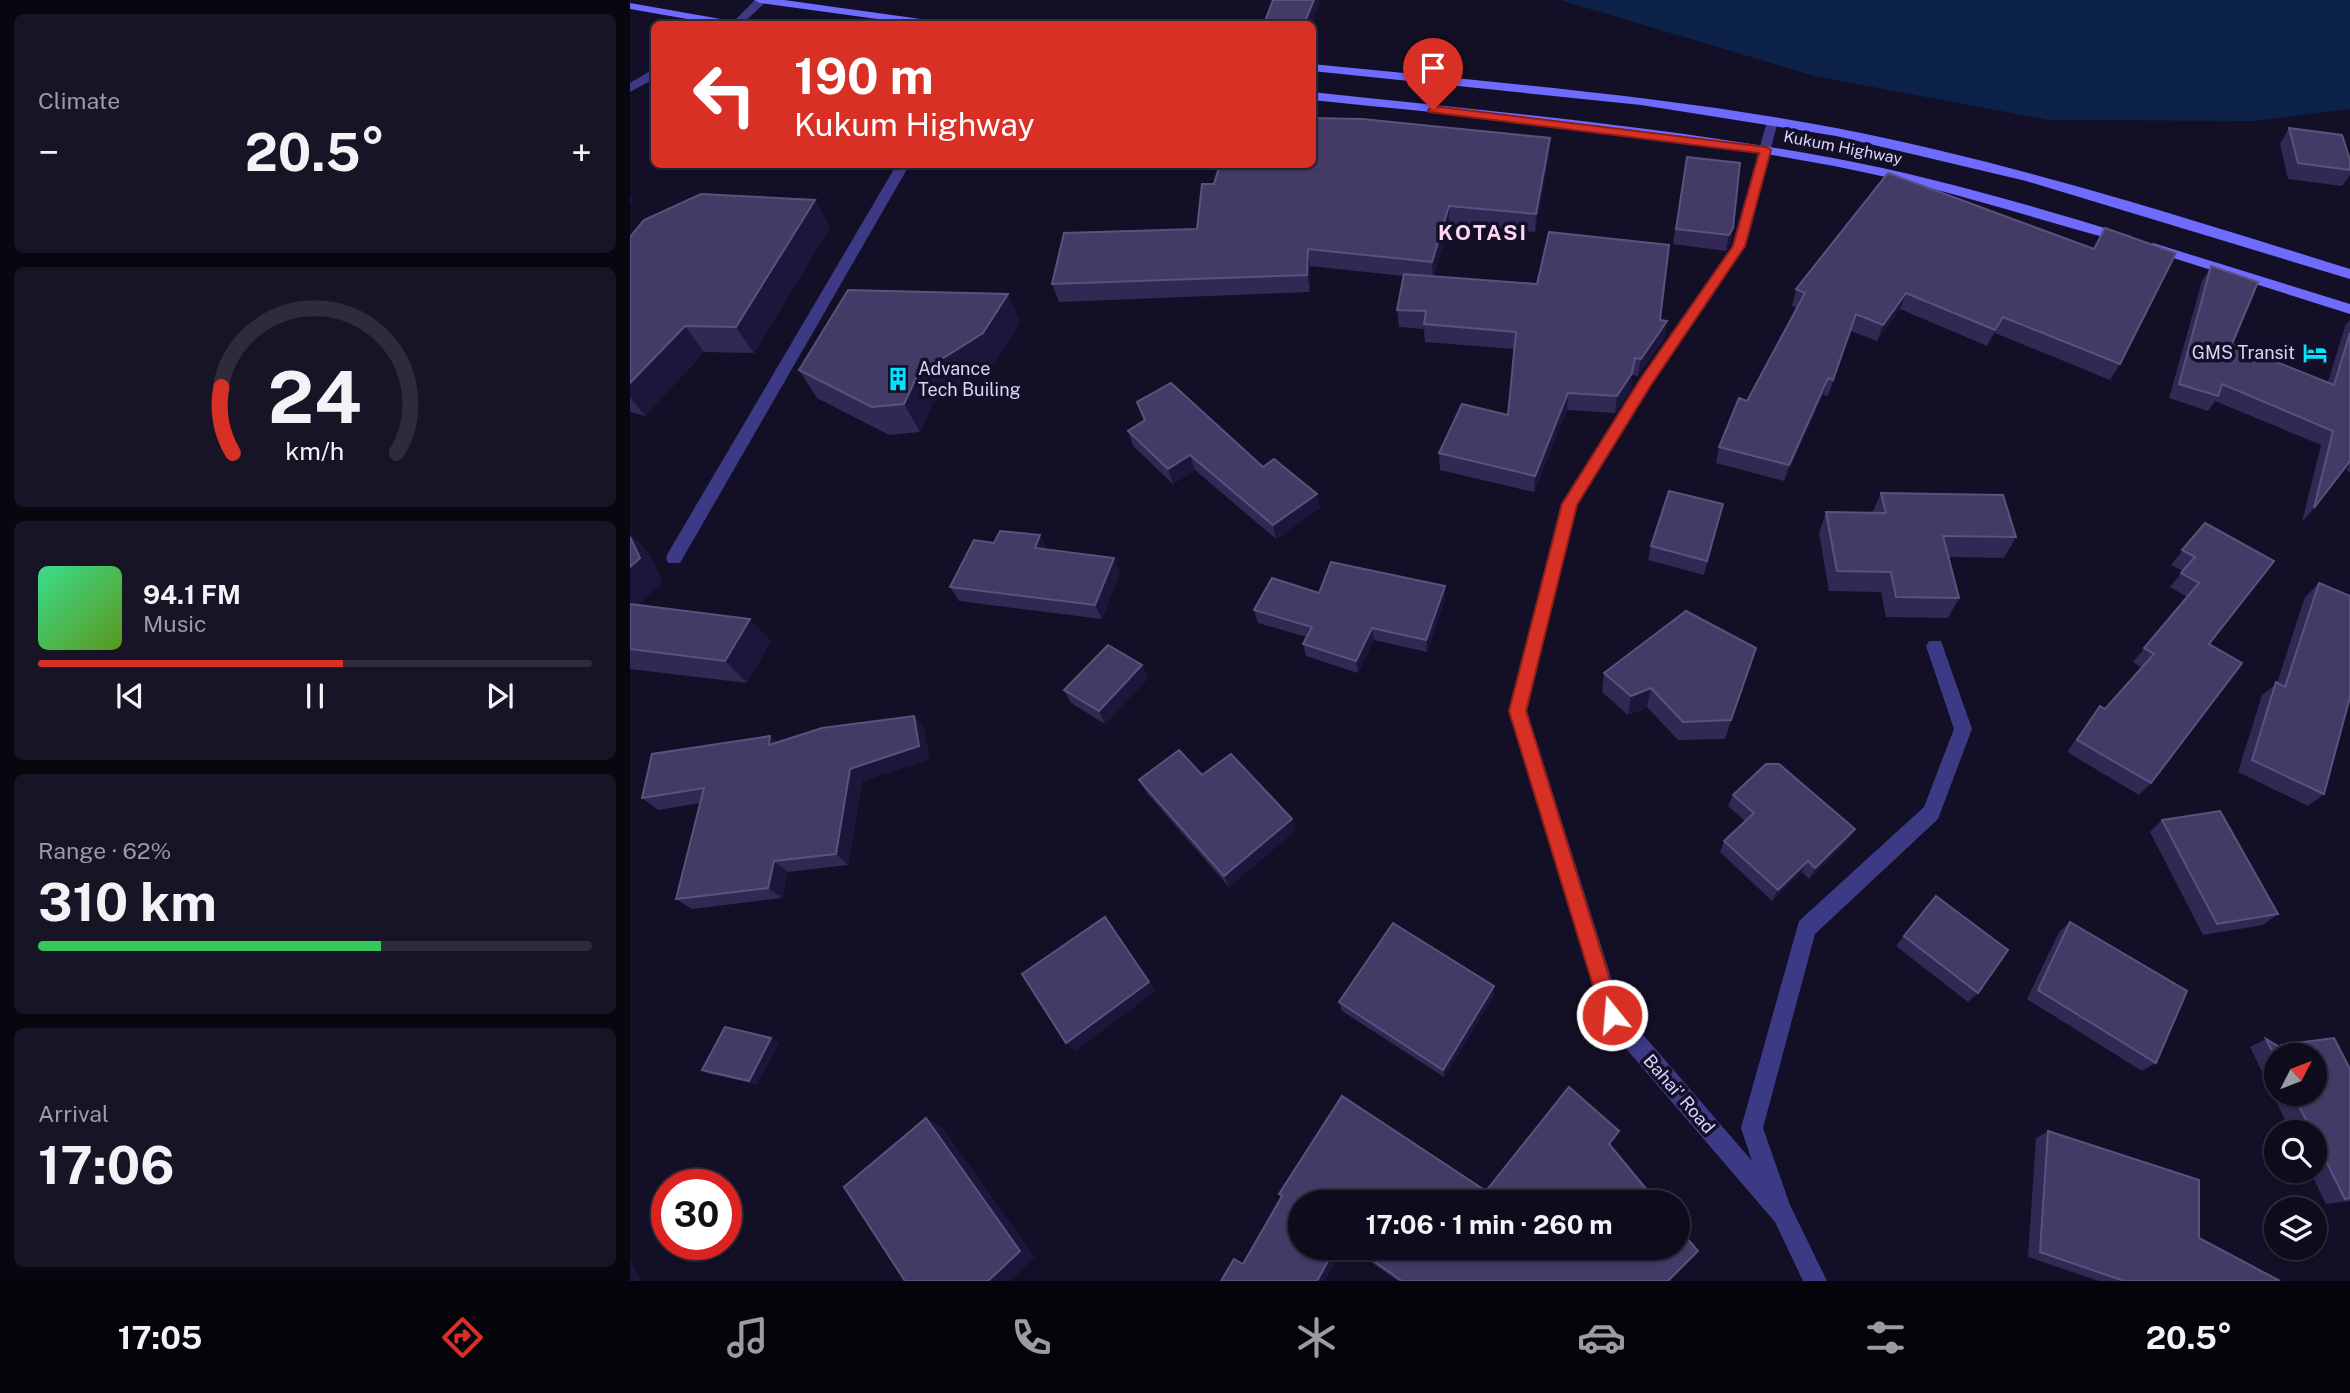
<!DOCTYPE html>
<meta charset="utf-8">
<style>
:root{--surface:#0e0b1c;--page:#171425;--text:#f1f3f6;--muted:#9b9ba3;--line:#2e2b3b;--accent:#d93025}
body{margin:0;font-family:"Public Sans",sans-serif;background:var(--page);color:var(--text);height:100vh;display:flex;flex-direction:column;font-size:26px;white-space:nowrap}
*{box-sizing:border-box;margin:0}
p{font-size:23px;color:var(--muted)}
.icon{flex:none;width:38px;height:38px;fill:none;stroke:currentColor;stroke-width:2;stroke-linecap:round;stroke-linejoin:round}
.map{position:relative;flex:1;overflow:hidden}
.sheet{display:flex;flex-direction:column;gap:14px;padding:14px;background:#08060f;width:630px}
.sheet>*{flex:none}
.hud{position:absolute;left:21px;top:21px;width:665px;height:147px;border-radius:10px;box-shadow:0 2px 5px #0004,0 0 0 2px var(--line);background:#d93025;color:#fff;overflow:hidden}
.needle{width:46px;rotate:48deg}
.fabs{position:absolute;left:1634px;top:1043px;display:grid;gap:14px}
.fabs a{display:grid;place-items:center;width:63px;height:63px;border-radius:50%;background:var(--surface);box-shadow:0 2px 5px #0004,0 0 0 2px var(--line);font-size:35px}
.speed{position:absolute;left:21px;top:1169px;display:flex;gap:14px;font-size:35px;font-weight:700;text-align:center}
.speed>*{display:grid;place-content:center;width:91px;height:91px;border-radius:50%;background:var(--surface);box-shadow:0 2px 5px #0004,0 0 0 2px var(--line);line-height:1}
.speed .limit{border:10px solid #d22;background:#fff;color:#111}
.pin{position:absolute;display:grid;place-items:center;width:60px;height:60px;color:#fff;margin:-72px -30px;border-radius:50% 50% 50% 0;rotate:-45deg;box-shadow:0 0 7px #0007}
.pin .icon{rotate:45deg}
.me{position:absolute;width:77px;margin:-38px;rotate:343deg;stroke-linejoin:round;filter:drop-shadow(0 0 5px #0008)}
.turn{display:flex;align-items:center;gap:24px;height:147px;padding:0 28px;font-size:32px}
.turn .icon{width:91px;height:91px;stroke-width:2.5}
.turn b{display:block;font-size:49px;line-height:60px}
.big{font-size:52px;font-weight:700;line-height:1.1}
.sheet .tile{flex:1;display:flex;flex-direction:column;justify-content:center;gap:10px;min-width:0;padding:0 24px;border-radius:10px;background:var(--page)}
.sheet .dial{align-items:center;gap:0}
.dial svg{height:182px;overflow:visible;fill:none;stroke:var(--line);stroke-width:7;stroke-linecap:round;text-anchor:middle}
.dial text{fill:var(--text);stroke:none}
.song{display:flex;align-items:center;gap:21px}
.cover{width:84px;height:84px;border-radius:10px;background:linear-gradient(135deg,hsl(150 70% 55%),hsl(90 70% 35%))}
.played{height:7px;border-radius:4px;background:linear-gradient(90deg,var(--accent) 55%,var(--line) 55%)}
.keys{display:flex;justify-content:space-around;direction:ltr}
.heat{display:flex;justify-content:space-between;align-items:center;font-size:38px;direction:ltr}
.charge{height:10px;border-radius:5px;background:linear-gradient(90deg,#34c759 62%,var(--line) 0)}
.trip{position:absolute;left:658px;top:1190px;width:402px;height:70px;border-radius:35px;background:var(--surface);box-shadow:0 2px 5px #0004,0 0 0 2px var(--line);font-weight:700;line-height:70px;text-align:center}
.tabs{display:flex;height:112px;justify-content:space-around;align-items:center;background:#06040b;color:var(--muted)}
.tabs .icon{width:49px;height:49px}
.tabs .selected{color:var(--accent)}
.tabs b{font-size:32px;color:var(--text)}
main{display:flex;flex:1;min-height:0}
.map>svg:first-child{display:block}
</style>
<main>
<section class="sheet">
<div class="tile"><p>Climate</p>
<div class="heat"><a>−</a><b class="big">20.5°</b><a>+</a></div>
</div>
<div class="tile dial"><svg viewBox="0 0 100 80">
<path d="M14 69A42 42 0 1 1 86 69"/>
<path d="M14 69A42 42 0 0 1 9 40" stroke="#d93025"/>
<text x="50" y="56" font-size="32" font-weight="700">24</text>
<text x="50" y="72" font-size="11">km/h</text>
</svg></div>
<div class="tile">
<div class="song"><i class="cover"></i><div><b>94.1 FM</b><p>Music</p></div></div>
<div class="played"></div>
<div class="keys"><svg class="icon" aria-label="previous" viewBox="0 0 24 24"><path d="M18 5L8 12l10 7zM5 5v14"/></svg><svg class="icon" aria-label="pause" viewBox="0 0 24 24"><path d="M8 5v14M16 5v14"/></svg><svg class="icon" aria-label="next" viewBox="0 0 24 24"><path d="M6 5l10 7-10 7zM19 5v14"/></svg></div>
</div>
<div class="tile"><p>Range · 62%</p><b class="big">310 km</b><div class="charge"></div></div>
<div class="tile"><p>Arrival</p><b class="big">17:06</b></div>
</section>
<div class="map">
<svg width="1720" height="1281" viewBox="0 0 1720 1281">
<rect width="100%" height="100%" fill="#130f26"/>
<path fill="#0c2248" d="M930,0H1720V109L1623,121L1419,120L1184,76Z"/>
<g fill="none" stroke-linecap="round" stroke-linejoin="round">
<g fill="#3d3a85" fill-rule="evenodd">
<path d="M1138,118L1148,121L1116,246L1021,385L947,505L897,711L991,1009L1122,1161L1111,1128L1169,921L1294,807L1324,729L1296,646L1299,641H1311L1342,729L1308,819L1185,934L1133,1128L1160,1205L1197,1281H1173L1145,1222L974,1023L879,711L931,504L1011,377L1102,246Z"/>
<path d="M267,164H280L50,563H38L36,558L38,553Z"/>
</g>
<g fill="#3d3a85" fill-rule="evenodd">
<path d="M125,0H138L112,24H101Z"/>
<path d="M20,71H24V79L0,92V83Z"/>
</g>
<g fill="#6f6bff" fill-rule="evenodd">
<path d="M124,0H154L305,21L311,24H284L130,3Z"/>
<path d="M0,3L102,21L108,24H86L0,9Z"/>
<path d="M682,64C857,82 1033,95 1206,128C1381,162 1550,216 1720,269V279L1396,181L1206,136L1011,105L682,71Z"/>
<path d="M682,92C856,111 1031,126 1203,158C1304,177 1403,206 1501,236L1503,239L1496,243C1398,217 1303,185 1204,166C1032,133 857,118 682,100Z"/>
<path d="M1523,243L1720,304V314L1518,250L1516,247Z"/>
</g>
</g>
<g fill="#312854" fill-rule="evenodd">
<path d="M1659,128L1720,160V175L1712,186L1658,179L1650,144Z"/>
<path d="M919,156L905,232L819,224L804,276L1037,321L1034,339L1008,376L1002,375L1000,390L985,413L937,410L904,492L810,470L809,453L878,415L884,349L795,342L794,329L769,327L767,310L773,276L680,266V292L429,302L422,284L567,229L584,184Z"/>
<path d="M1057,157L1103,228L1100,244L1096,251L1043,244Z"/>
<path d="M1258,173L1490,364L1480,380L1365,333L1357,346L1270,309L1247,341L1221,331L1198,396L1193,395L1154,481L1086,463L1089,447L1117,401L1167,308L1162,306L1166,289Z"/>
<path d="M185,200L200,227L124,353L74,352L15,416L0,412V237Z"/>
<path d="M1581,266L1602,344L1698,382L1715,326L1720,320V461L1684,508L1672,522L1691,445L1585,401L1578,411L1539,398L1572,281Z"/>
<path d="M378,294L390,322L366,361L303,402L290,432L259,435L187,398L169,370Z"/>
<path d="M507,402L633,467L690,508L646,539L565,470L543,484L503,446L498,431L514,421Z"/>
<path d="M1720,461V472L1717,471Z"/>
<path d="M1251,493L1386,537L1374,558L1318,557L1329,598L1318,618L1256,617L1251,592L1199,591L1189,533L1196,512L1242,513Z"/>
<path d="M1093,504L1074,575L1018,560L1021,546Z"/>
<path d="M1575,523L1579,644L1521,783L1509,795L1437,752L1460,719L1470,706L1475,709L1512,668L1503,662L1557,597L1540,587L1553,571L1541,565Z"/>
<path d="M0,534L20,555L32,582L8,605L141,641L117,683L0,669Z"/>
<path d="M417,549L490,572L472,619L329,601L320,587Z"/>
<path d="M1689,583L1694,794L1678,806L1608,772L1632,695L1647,683L1675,597Z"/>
<path d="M689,593L815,599L797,652L744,640L728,673L676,656L673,644L677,637L628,623L624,610Z"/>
<path d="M1126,648L1095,739L1048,740L1017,707L998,715L972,692L974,673Z"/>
<path d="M512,665L518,678L475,724L441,703L434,690Z"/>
<path d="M284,716L294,729L299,759L232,781L218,865L158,872L152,898L62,909L46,899L70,803L28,810L12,798L140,736L147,742Z"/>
<path d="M572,775L666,830L599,887L516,792L509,780Z"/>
<path d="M1103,795L1225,829L1218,840L1179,879L1172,872L1142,901L1090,852L1094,841L1115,821L1098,806Z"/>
<path d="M1532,820L1648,914L1633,925L1573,935L1520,832Z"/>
<path d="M1306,896L1348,993L1338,1002L1266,946Z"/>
<path d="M1440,922L1526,1063L1512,1071L1397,999L1429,932Z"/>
<path d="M864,995L814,1077L712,1011L709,1002Z"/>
<path d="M1636,1039L1649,1046L1651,1045L1720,1069V1201L1696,1204L1680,1171H1685V1132H1661L1620,1047ZM1647,1055L1685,1094H1647Z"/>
<path d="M149,1042L127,1084L80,1074L72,1070Z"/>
<path d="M1418,1131L1569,1238L1650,1281H1469L1398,1257L1406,1138Z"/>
<path d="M721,1248H1048L1038,1281H768Z"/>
</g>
<g fill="#1d163a">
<path d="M684,0H690V3L682,24H674Z"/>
<path d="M920,138L919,156L905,232L906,214Z"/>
<path d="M0,194L4,200L0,204Z"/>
<path d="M185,200L200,227L124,353L106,327Z"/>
<path d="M819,206V224L803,280L802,262Z"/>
<path d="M1103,228L1100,244L1096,251L1099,235Z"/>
<path d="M678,249L680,266V292L677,275Z"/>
<path d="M1276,293L1270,309L1247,341L1253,325Z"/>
<path d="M378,294L390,322L366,361L303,402L290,432L274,404L288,374Z"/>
<path d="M1373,317L1365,333L1357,346L1365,330Z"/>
<path d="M1037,321L1034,339L1008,376L1011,359Z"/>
<path d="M55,326L74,352L15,416L0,397V383Z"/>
<path d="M1005,358L1000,390L985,413L987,396Z"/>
<path d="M1198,378L1193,395L1154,481L1159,465Z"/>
<path d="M938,393L937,410L904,492L905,476Z"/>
<path d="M560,455L565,470L543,484L538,469Z"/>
<path d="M687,494L690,508L646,539L643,525Z"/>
<path d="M0,534L20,555L32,582L0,613Z"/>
<path d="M410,535L417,549L405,548Z"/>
<path d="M484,558L490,572L472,619L465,605Z"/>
<path d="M815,586V599L797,652L796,640Z"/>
<path d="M120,619L141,641L117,683L95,661Z"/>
<path d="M742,628L744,640L728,673L726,661Z"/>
<path d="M512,665L518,678L475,724L469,711Z"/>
<path d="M1021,688L1017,707L998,715L1001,696Z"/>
<path d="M284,716L294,729L299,759L232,781L218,865L206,854L220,769Z"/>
<path d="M140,736L153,748L139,745Z"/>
<path d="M662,819L666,830L599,887L594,876Z"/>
<path d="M1225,829L1218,840L1179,879L1185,868Z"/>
<path d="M144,861L158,872L152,898L138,888Z"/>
<path d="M1178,861L1172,872L1142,901L1148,890Z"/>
<path d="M482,927L526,991L445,1051L436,1043Z"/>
<path d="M864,986V995L814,1077L813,1070Z"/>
<path d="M141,1038L149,1042L127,1084L119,1081Z"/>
<path d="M296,1118L313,1128L405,1257L380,1281H358Z"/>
<path d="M989,1131L985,1140L975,1153L979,1144Z"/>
<path d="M705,1248H713L695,1281H687Z"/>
<path d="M0,1259L11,1281H0Z"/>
</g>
<g fill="#433a66" stroke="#5a527e" stroke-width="2">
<path d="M643,0H684L674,24H634Z"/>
<path d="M682,118L732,119L920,138L906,214L819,206L802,262L678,249L677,275L422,284L434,233L567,229L572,184H584L590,164H682Z"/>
<path d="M1659,128L1712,135L1720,160V170L1668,163Z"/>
<path d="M1057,157L1110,163L1103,228L1099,235L1046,229Z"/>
<path d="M1258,173L1464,249L1475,228L1546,253L1490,364L1373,317L1365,330L1276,293L1253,325L1226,314L1203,380L1198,378L1159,465L1089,447L1109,398L1117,401L1175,293L1166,289Z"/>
<path d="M71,194L185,200L106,327L55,326L0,383V237L14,220Z"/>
<path d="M919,232L1039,245L1030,320L1037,321L1011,359L1005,358L1002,373L987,396L938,393L905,476L809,453L832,404L878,415L886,332L794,324L796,311L767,310L774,274L907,284Z"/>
<path d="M1581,266L1628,282L1602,344L1704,385L1720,333V461L1684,508L1703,431L1592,384L1588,396L1549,384Z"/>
<path d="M218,290L378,294L353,333L288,374L274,404L242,407L169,370Z"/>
<path d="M541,383L633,467L644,459L687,494L643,525L560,455L538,469L498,431L515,420L507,402Z"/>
<path d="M1039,491L1093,504L1077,561L1021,546Z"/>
<path d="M1251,493L1373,495L1386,537L1313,536L1329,598L1266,597L1261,572L1207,571L1196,512L1256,513Z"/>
<path d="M1575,523L1644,561L1579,644L1612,663L1521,783L1447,740L1470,706L1475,709L1524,654L1514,648L1569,583L1551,573L1565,557L1552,550Z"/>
<path d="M370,531L410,535L405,548L484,558L465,605L320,587L344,540L364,543Z"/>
<path d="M0,537L10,558L0,567Z"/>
<path d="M701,562L815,586L796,640L742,628L726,661L673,644L682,627L624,610L642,578L689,593Z"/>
<path d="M1689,583L1720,596V697L1694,794L1622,760L1646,682L1655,687Z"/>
<path d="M0,604L120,619L95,661L0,649Z"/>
<path d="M1056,611L1126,648L1101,720L1053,722L1021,688L1001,696L974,673Z"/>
<path d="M478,645L512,665L469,711L434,690Z"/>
<path d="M284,716L289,746L220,769L206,854L144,861L138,888L46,899L74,788L12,798L22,754L140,736L139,745L192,728Z"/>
<path d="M549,750L572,775L601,754L662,819L594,876L509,780Z"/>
<path d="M1136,764H1149L1225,829L1185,868L1178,861L1148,890L1094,841L1124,813L1103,795Z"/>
<path d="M1590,811L1648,914L1587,924L1532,820Z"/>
<path d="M1306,896L1378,950L1348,993L1274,936Z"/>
<path d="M475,917L519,982L436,1043L392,974Z"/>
<path d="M1440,922L1557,991L1526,1063L1408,990Z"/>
<path d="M763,923L864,986L813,1070L709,1002Z"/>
<path d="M95,1027L141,1038L119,1081L72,1070Z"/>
<path d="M1704,1038L1720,1069V1198L1715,1199L1685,1139V1132H1682L1663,1094H1685V1055H1647V1060L1636,1039L1653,1049L1651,1045Z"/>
<path d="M939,1087L989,1131L979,1144L1027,1202H670V1248H705L687,1281H591L604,1259L613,1264L652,1196L649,1194L712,1096L856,1191Z"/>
<path d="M296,1118L390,1251L358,1281H275L214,1187Z"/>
<path d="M1418,1131L1569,1180V1238L1650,1281H1494L1410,1252Z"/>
<path d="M1048,1228L1068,1251L1038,1281H772L725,1248H1048Z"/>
</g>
<path fill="#d93025" stroke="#8d1f18" stroke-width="2" d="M803,106L1136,147L1141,150L1115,246L1021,385L947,505L896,711L991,1015L989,1022L982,1024L975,1022L972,1015L879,711L932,504L1011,378L1103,246L1129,153L799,112L798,110Z"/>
<defs>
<g id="hotel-bare" transform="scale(1.89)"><path d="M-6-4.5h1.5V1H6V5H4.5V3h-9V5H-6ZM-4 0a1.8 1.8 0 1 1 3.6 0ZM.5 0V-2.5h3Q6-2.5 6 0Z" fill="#00e5ff" stroke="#130f26" stroke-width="2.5" paint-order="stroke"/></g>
<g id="building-bare" transform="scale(1.89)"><path d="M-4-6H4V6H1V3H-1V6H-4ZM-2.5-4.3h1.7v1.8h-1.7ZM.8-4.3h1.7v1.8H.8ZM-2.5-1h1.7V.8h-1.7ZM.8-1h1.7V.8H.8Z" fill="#00e5ff" stroke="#130f26" stroke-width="2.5" paint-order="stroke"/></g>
</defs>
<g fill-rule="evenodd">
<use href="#hotel-bare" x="1685" y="353"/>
<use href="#building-bare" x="268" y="379"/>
</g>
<g text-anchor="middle" stroke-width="7" stroke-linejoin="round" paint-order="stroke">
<g font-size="16" fill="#d9d4ff" stroke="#130f26">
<text transform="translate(1213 147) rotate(11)" y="6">Kukum Highway</text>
</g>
<g font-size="18" fill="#d9d4ff" stroke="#130f26" text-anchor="end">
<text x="1665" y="359">GMS Transit</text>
<text x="288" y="375" text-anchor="start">Advance<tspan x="288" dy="21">Tech Builing</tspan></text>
</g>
<g font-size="18" fill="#d9d4ff" stroke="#130f26">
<text transform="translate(1049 1094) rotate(49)" y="6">Bahai' Road</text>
</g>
<g font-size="21" font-weight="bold" letter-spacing="2" fill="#ffd6f0" stroke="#130f26">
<text x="853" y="240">KOTASI</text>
</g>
</g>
</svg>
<div class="fabs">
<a><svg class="needle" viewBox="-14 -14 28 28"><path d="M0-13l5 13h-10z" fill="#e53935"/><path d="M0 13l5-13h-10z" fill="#9b9ba3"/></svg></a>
<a><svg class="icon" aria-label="search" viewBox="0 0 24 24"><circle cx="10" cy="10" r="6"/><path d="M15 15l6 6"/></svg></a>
<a><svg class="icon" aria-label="layers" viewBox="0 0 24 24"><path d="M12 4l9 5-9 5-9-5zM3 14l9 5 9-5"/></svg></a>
</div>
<div class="speed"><div class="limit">30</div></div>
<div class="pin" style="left:803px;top:110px;background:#d93025"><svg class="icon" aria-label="arrive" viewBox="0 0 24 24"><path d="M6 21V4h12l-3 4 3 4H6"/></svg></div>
<svg class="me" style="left:982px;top:1015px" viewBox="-20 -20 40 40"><circle r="17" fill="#d93025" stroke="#fff" stroke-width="3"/><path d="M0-11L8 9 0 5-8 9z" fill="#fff"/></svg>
<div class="trip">17:06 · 1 min · 260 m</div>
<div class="hud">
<div class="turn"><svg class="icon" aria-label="left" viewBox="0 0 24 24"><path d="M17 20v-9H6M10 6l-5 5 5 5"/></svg><div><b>190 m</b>Kukum Highway</div></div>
</div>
</div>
</main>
<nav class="tabs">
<b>17:05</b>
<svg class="icon selected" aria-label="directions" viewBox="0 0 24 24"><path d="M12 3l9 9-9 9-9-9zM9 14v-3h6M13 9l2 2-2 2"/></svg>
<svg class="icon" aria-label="music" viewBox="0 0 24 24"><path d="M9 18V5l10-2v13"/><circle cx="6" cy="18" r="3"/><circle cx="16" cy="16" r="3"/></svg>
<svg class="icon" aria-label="phone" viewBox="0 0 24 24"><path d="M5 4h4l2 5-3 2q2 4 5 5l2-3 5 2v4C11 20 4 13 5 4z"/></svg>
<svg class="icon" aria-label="climate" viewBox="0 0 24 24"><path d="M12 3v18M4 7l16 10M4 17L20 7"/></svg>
<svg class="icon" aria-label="car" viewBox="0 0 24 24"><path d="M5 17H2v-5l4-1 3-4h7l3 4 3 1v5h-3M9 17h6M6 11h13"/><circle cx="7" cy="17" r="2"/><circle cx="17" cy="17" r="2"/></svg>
<svg class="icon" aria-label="filters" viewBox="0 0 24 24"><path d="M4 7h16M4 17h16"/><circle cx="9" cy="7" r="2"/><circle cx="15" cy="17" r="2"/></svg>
<b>20.5°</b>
</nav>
